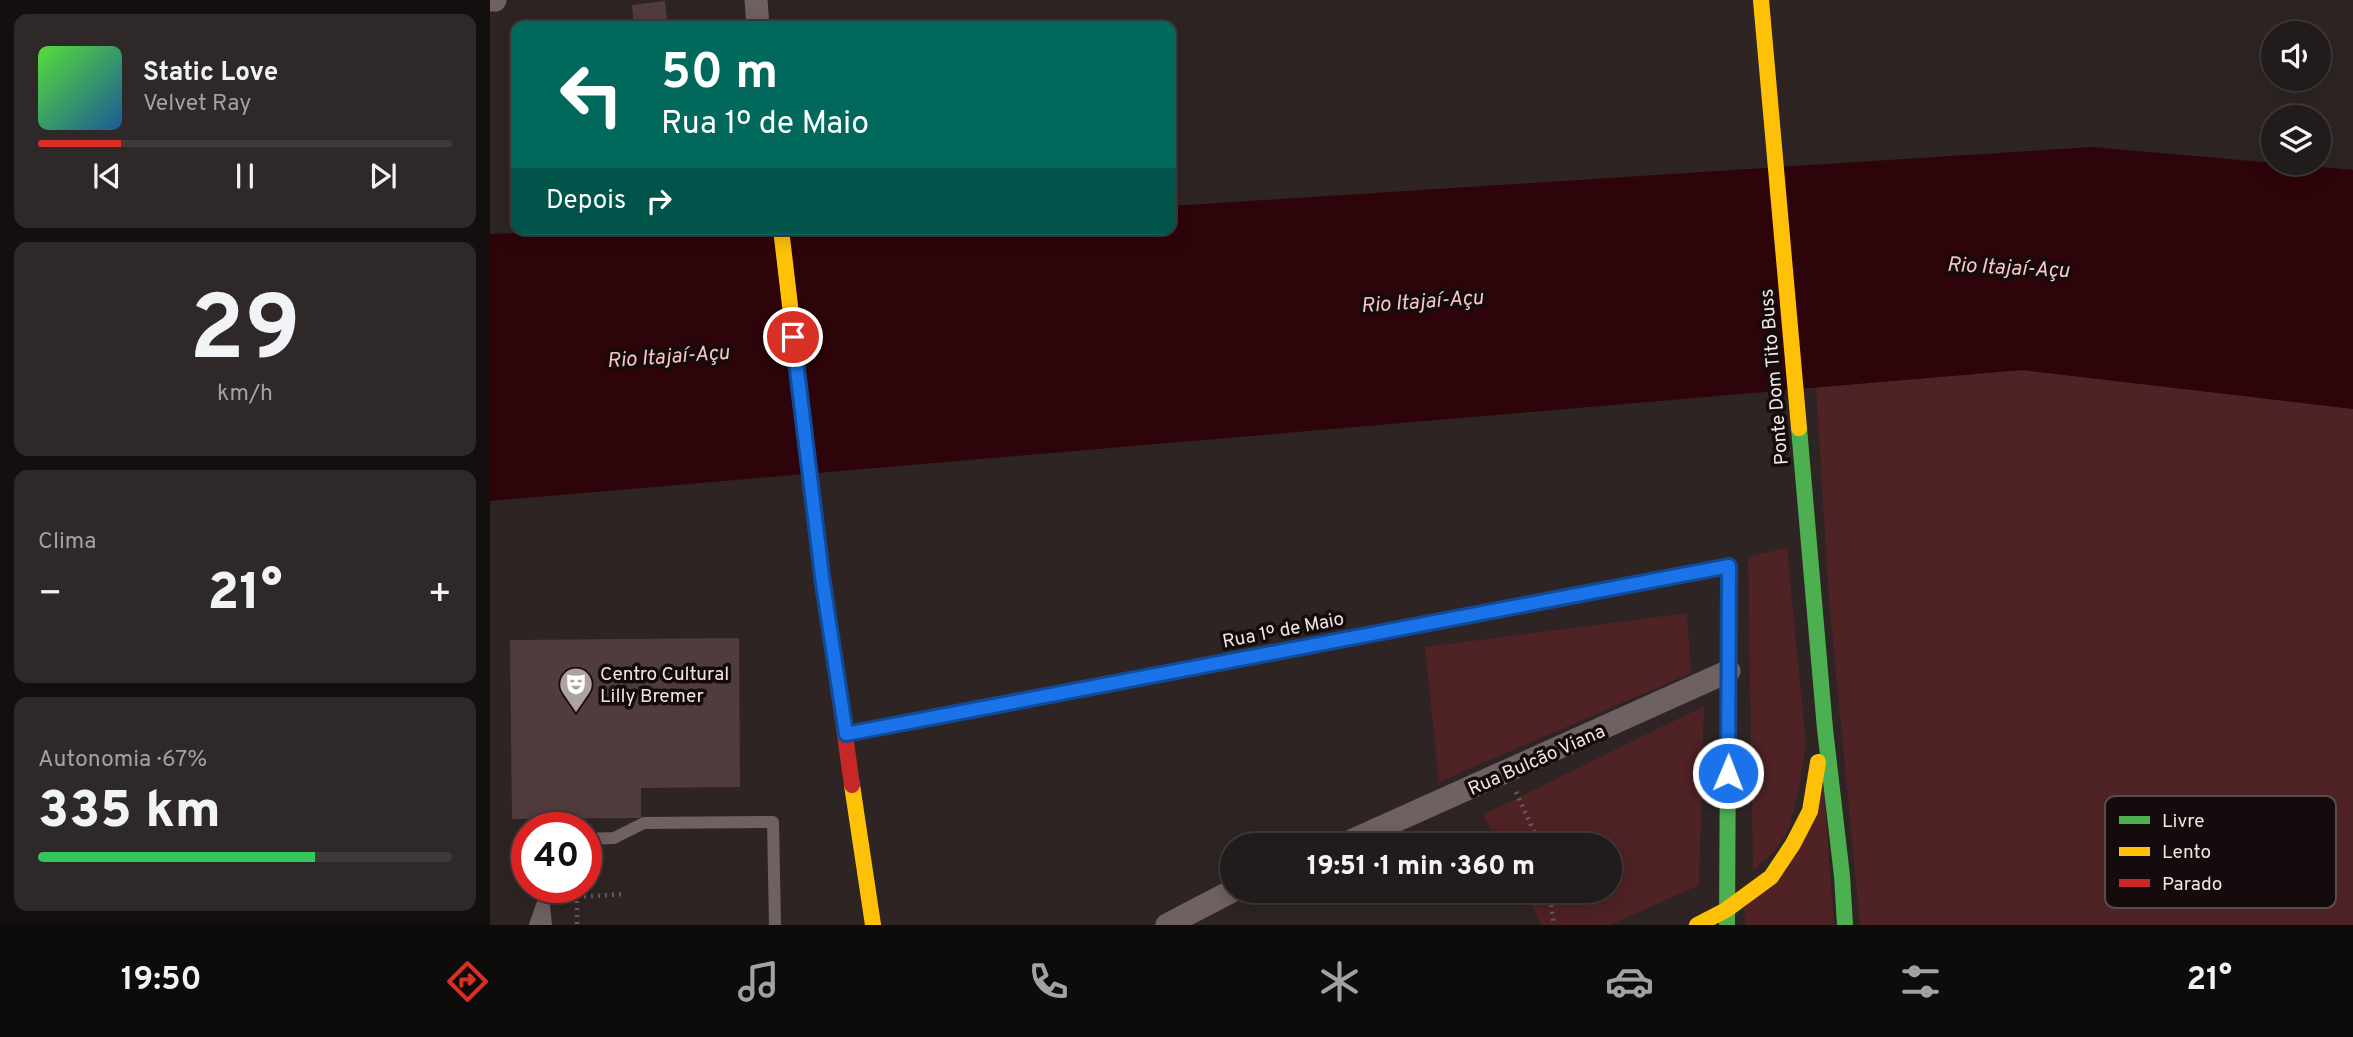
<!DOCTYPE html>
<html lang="pt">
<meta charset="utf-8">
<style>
:root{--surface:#221b1b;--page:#2e2828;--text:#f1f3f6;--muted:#a2a1a3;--line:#3f393a;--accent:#d93025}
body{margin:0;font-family:Overpass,sans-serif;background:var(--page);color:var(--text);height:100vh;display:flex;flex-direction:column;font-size:26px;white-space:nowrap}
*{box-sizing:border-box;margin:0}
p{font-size:23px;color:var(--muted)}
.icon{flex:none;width:38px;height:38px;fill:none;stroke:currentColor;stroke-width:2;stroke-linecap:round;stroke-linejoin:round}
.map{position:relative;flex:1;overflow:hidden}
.sheet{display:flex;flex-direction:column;gap:14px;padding:14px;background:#130f0f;width:490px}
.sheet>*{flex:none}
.banner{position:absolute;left:21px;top:21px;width:665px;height:214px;border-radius:14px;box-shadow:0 4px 18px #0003,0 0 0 2px var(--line);background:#00695c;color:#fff;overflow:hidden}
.controls{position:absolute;left:1771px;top:21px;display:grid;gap:14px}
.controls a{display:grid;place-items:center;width:70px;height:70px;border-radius:50%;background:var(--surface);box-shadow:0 4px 18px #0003,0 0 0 2px var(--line);font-size:35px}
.speed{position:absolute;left:21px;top:812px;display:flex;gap:14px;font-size:35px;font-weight:700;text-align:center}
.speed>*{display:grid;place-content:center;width:91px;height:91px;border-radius:50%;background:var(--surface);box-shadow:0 4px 18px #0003,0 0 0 2px var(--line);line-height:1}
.speed .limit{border:10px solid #d22;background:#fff;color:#111}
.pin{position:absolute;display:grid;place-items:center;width:60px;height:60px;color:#fff;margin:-30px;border:4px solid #fff;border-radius:50%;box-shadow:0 2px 7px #0007}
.me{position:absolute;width:77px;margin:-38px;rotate:1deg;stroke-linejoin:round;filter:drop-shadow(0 0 5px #0008)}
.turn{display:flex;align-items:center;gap:24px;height:147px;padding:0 35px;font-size:32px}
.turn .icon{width:91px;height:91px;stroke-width:2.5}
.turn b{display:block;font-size:49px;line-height:60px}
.then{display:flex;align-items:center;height:66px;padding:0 35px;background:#0003;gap:14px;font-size:26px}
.big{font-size:52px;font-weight:800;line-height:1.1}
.sheet .tile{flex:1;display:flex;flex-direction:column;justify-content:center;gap:10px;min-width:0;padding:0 24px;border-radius:14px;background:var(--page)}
.sheet .dial{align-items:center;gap:0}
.dial b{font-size:91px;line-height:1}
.song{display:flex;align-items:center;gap:21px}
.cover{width:84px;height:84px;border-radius:10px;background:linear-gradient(135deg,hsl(110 70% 55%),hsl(210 70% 35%))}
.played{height:7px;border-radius:4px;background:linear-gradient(90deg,var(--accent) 20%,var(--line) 20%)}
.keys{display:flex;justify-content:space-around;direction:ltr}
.heat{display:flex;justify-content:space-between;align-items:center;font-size:38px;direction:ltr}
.charge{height:10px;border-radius:5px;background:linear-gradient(90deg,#34c759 67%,var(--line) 0)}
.trip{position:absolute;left:730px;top:833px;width:402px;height:70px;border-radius:35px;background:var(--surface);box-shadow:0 4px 18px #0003,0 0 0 2px var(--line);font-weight:800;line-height:70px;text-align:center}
.dock{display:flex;height:112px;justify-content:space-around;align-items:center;background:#0e0b0b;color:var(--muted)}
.dock .icon{width:49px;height:49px}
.dock .on{color:var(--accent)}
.dock b{font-size:32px;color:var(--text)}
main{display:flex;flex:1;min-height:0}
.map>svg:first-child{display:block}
</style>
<main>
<section class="sheet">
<div class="tile">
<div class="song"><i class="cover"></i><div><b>Static Love</b><p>Velvet Ray</p></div></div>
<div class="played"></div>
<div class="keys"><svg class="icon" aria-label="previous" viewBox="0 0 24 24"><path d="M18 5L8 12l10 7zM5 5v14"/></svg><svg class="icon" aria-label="pause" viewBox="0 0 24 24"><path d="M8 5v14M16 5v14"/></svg><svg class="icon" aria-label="next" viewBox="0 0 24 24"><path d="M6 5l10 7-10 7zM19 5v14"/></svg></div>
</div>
<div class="tile dial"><b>29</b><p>km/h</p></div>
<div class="tile"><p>Clima</p>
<div class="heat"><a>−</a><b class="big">21°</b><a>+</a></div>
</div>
<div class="tile"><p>Autonomia · 67%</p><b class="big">335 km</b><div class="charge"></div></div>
</section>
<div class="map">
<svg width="1863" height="925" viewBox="0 0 1863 925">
<rect width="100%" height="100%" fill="#2e2424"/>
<g fill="#4f2225">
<path d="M1533,370L1863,409V925H1370L1339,600L1326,387Z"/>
<path d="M1297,548L1316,745L1309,788L1299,829L1284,852L1263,870L1258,557Z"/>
<path d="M1197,613L1201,673L949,782L935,647Z"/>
<path d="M1214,706L1209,885L1120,925H1052L1034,891H1120V845H1009L993,815Z"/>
<path d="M1334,786L1344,925H1255L1254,909Z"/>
</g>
<path fill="#2d0409" d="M1602,147L1863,170V409L1532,370L0,501V234L131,229H681V206Z"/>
<g fill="#503c3d">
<path d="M175,1L178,26H144L142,5Z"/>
<path d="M249,638L250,787L151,788V818L22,819L20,640Z"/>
</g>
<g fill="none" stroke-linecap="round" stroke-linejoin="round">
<g stroke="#655b5b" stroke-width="4.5" stroke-dasharray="2 5" stroke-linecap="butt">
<path d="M1026,792L1050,845"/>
<path d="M96,879L104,869L103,859"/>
<path d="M87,887V925"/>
<path d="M1059,891L1064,925"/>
<path d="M87,897L134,894"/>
</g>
<g stroke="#6f6161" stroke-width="12">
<path d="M96,839L124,838L154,823L283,822L285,925"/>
<path d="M52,887L56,925"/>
<path d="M45,925L52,905"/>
</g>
<g stroke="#6f6161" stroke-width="23">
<path d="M0,0H5"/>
<path d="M266,0L268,26"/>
<path d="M852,845L1239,671"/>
<path d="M677,925L742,891"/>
</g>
<g stroke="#4caf50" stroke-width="16">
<path d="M1309,428L1335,729L1352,876L1355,925"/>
<path d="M356,734L976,616"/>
<path d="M1237,925L1238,739"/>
</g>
<g stroke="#ffc107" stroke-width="16">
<path d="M1271,0L1309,428"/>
<path d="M291,229L327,535"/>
<path d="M976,616L1239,566L1238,739"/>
<path d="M362,785L383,925"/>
<path d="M1207,925L1236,910L1281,877L1303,844L1320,811L1328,762"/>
</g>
<path stroke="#c62828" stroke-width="16" d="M327,535L362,785"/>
</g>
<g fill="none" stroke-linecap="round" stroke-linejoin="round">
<g stroke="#114b97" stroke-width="18">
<path id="route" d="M303,337L333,584L356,734L1239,566L1238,773"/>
</g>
<use href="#route" stroke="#1a73e8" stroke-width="12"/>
</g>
<defs>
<g id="theatre-pin" transform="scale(1.75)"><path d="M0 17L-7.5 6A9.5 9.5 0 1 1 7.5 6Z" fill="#ada1a1" stroke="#140c0c"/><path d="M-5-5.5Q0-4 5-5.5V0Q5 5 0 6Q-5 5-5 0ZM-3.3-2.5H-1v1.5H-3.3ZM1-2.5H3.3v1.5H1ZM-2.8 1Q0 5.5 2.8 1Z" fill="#fff"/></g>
</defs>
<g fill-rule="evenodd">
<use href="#theatre-pin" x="86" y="684"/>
</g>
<g text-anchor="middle" stroke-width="7" stroke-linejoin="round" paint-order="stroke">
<g font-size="19" fill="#f2e5e4" stroke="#140c0c">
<text transform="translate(1283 377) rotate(-95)" y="7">Ponte Dom Tito Buss</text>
<text transform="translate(793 629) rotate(-11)" y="7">Rua 1º de Maio</text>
<text transform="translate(1046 759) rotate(-24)" y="7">Rua Bulcão Viana</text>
</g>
<g font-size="19" fill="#f2e5e4" stroke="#140c0c" text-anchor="start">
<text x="110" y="680">Centro Cultural<tspan x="110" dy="22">Lilly Bremer</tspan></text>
</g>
<g font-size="21" font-style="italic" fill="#fbc6c5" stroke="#140c0c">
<text transform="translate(1518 267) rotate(3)" y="7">Rio Itajaí-Açu</text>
<text transform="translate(932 301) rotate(-4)" y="7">Rio Itajaí-Açu</text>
<text transform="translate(178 356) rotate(-4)" y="7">Rio Itajaí-Açu</text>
</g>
</g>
<rect x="1615" y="796" width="231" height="112" rx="10" fill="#140c0c" stroke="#574d4d" stroke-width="2"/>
<rect x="1629" y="816" width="31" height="8" fill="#4caf50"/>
<rect x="1629" y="847" width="31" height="9" fill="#ffc107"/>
<rect x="1629" y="879" width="31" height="8" fill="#c62828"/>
<g font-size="19" fill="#f2e5e4">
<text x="1672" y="827">Livre</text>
<text x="1672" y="858">Lento</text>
<text x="1672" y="890">Parado</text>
</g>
</svg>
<div class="controls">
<a><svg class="icon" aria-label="sound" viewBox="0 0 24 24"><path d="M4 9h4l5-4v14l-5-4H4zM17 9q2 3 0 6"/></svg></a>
<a><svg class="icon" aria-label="layers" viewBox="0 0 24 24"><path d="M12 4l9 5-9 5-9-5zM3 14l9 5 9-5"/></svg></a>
</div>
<div class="speed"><div class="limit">40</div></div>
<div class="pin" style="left:303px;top:337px;background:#d93025"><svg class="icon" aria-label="arrive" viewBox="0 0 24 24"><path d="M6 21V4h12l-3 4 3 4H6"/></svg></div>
<svg class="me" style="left:1238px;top:773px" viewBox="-20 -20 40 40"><circle r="17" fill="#1a73e8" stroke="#fff" stroke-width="3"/><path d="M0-11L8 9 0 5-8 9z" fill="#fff"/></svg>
<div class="trip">19:51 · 1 min · 360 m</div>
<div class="banner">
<div class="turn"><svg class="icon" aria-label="left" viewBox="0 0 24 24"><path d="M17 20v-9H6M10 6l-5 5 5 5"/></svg><div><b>50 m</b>Rua 1º de Maio</div></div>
<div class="then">Depois<svg class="icon" aria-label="right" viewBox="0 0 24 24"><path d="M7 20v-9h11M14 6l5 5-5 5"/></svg></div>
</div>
</div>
</main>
<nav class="dock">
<b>19:50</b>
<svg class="icon on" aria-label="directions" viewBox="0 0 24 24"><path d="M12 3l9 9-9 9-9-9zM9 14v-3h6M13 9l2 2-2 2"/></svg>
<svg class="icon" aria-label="music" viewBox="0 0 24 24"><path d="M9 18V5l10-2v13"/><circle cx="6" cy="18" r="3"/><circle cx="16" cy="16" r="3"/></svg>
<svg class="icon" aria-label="phone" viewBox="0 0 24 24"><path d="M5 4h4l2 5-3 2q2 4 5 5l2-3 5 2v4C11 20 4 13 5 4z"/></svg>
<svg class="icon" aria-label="climate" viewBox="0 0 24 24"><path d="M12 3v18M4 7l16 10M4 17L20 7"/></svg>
<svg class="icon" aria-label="car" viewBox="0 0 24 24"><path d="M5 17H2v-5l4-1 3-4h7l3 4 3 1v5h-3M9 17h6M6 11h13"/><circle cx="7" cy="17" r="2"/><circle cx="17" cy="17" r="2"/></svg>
<svg class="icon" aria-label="filters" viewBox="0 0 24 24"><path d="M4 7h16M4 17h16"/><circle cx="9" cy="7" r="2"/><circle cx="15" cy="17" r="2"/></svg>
<b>21°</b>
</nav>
